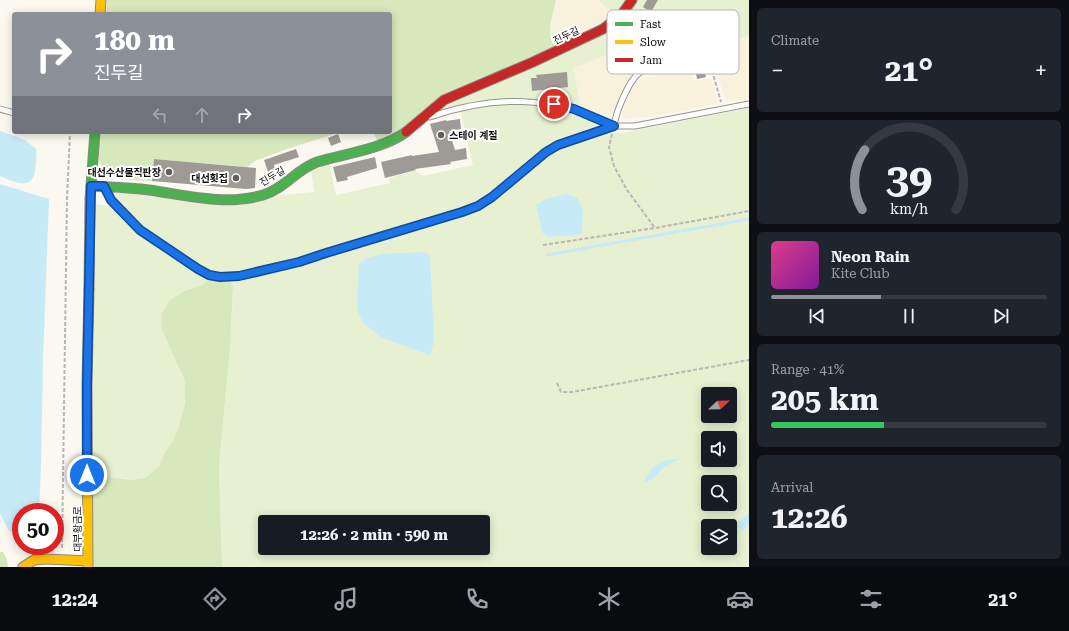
<!DOCTYPE html>
<meta charset="utf-8">
<style>
:root{--surface:#171b24;--page:#20242c;--text:#f1f3f6;--muted:#9ea1a6;--line:#363941;--accent:#8c9099}
body{margin:0;font-family:"Roboto Serif","Noto Sans KR",serif;background:var(--page);color:var(--text);height:100vh;display:flex;flex-direction:column;font-size:15px;white-space:nowrap}
*{box-sizing:border-box;margin:0}
p{font-size:13px;color:var(--muted)}
.icon{flex:none;width:22px;height:22px;fill:none;stroke:currentColor;stroke-width:2;stroke-linecap:round;stroke-linejoin:round}
.map{position:relative;flex:1;overflow:hidden}
.sheet{display:flex;flex-direction:column;gap:8px;padding:8px;background:#0d0f14;width:320px}
.sheet>*{flex:none}
.banner{position:absolute;left:12px;top:12px;width:380px;height:122px;border-radius:4px;box-shadow:0 2px 10px #0003;background:#8c9099;color:#fff;overflow:hidden}
.needle{width:26px;rotate:68deg}
.fabs{position:absolute;left:701px;top:387px;display:grid;gap:8px}
.fabs a{display:grid;place-items:center;width:36px;height:36px;border-radius:4px;background:var(--surface);box-shadow:0 2px 10px #0003;font-size:20px}
.speed{position:absolute;left:12px;top:503px;display:flex;gap:8px;font-size:20px;font-weight:700;text-align:center}
.speed>*{display:grid;place-content:center;width:52px;height:52px;border-radius:50%;background:var(--surface);box-shadow:0 2px 10px #0003;line-height:1}
.speed .limit{border:6px solid #d22;background:#fff;color:#111}
.pin{position:absolute;display:grid;place-items:center;width:34px;height:34px;color:#fff;margin:-17px;border:2px solid #fff;border-radius:50%;box-shadow:0 1px 4px #0007}
.me{position:absolute;width:44px;margin:-22px;rotate:0deg;stroke-linejoin:round;filter:drop-shadow(0 0 3px #0008)}
.turn{display:flex;align-items:center;gap:14px;height:84px;padding:0 16px;font-size:18px}
.turn .icon{width:52px;height:52px;stroke-width:2.5}
.turn b{display:block;font-size:28px;line-height:34px}
.lanes{display:flex;align-items:center;height:38px;padding:0 16px;background:#0003;justify-content:center;gap:20px;direction:ltr}
.lanes .off{opacity:.35}
.big{font-size:30px;font-weight:700;line-height:1.1}
.sheet .tile{flex:1;display:flex;flex-direction:column;justify-content:center;gap:6px;min-width:0;padding:0 14px;border-radius:6px;background:var(--page)}
.sheet .dial{align-items:center;gap:0}
.dial svg{height:104px;overflow:visible;fill:none;stroke:var(--line);stroke-width:7;stroke-linecap:round;text-anchor:middle}
.dial text{fill:var(--text);stroke:none}
.song{display:flex;align-items:center;gap:12px}
.cover{width:48px;height:48px;border-radius:6px;background:linear-gradient(135deg,hsl(330 70% 55%),hsl(290 70% 35%))}
.played{height:4px;border-radius:2px;background:linear-gradient(90deg,var(--accent) 40%,var(--line) 40%)}
.keys{display:flex;justify-content:space-around;direction:ltr}
.heat{display:flex;justify-content:space-between;align-items:center;font-size:22px;direction:ltr}
.charge{height:6px;border-radius:3px;background:linear-gradient(90deg,#34c759 41%,var(--line) 0)}
.trip{position:absolute;left:258px;top:515px;width:232px;height:40px;border-radius:4px;background:var(--surface);box-shadow:0 2px 10px #0003;font-weight:700;line-height:40px;text-align:center}
.tabs{display:flex;height:64px;justify-content:space-around;align-items:center;background:#090b0e;color:var(--muted)}
.tabs .icon{width:28px;height:28px}
.tabs .selected{color:var(--accent)}
.tabs b{font-size:18px;color:var(--text)}
main{display:flex;flex:1;min-height:0}
.map>svg:first-child{display:block}
</style>
<main>
<div class="map">
<svg width="749" height="567" viewBox="0 0 749 567">
<rect width="100%" height="100%" fill="#fbf8f0"/>
<g fill="#f8f2dc">
<path d="M556,0H598L615,15L555,45L552,43L549,34Z"/>
<path d="M749,36V99L731,101L727,100L724,97L710,49Z"/>
<path d="M612,53L620,68L631,62L635,71L614,113L607,118H602L580,108L574,67L585,64Z"/>
<path d="M691,68L695,81L711,78L717,100L715,104L662,115L625,119L622,117V110L634,85L638,81L642,78Z"/>
</g>
<g fill="#e7f0d0" fill-rule="evenodd">
<path d="M598,0H627L615,15Z"/>
<path d="M637,0H749V36L733,42L726,24L717,26L715,22L693,30L698,49L688,52L691,68L681,70L676,44L658,47L643,53L644,56L620,68L611,53L585,64L574,67L580,108L567,104L550,101H491L429,116L435,111L528,68Z"/>
<path d="M505,104C533,105 559,106 585,116C591,119 598,120 600,126C585,137 561,138 544,151C520,168 501,192 474,205L299,260L235,274L225,275L211,272L199,266L145,229L116,200L114,197L116,193L273,196L314,192L311,169L329,162L336,195L390,183L389,178L415,171L423,176L473,165L460,110L485,106Z"/>
<path d="M749,108V513L737,523L725,522L743,530L749,523L748,567H222L219,466L230,348L233,295V287L229,280L273,272L347,251L471,212L486,204L501,194L542,159L555,150L568,144L595,135L627,132ZM708,394H730V416H708ZM708,438H730V460H708ZM679,458L663,468L653,479L643,482L667,460ZM708,482H730V504H708ZM265,522H483V548H265ZM708,526H730V548H708Z"/>
<path d="M95,204L112,206L139,233L195,271L210,279L200,286L184,291L169,301L161,315L162,330L185,381V403L179,426L174,441L165,452L159,466L145,478L131,480L121,478L92,497Z"/>
</g>
<g fill="#d8e8bd">
<path d="M107,0H556C554,11 544,38 555,45L378,142L373,132H390V14H106Z"/>
<path d="M100,132H341L287,149L255,161L247,167L154,159L152,181C132,180 100,182 98,154C98,147 99,139 100,132Z"/>
<path d="M210,279L229,280L233,287L230,348L219,466L222,567H92V497L96,484L109,477L131,480L145,478L159,466L165,452L174,440L179,426L185,403V381L162,330L161,315L169,301L184,291L200,286Z"/>
<path d="M0,552H3C6,557 8,561 8,567H0Z"/>
</g>
<g fill="#c6eaf6">
<path d="M0,131L25,140L36,149C37,156 36,163 35,171C31,192 13,181 0,176Z"/>
<path d="M0,184L49,199L43,360L41,466L39,512H21V529L0,534Z"/>
<path d="M567,194L577,198L583,209L582,234L548,237L542,232L536,205L546,199Z"/>
<path d="M423,252L430,255L434,342L430,355L382,338L363,323L357,309L359,264L366,258L383,254Z"/>
<path d="M680,458L663,468L653,479L643,483L653,467L667,460Z"/>
<path d="M749,513V523L743,530L723,521L737,523Z"/>
</g>
<path fill="#fbf8f0" d="M0,514L10,533L0,536Z"/>
<g fill="none" stroke-linecap="round" stroke-linejoin="round">
<path stroke="#c6eaf6" stroke-width="3" d="M547,255L749,219"/>
</g>
<g fill="#9e9a96">
<path d="M647,0H658L651,12L643,7Z"/>
<path d="M700,52L706,77L697,79L692,53Z"/>
<path d="M567,72L568,87L532,91L531,78H537L536,75Z"/>
<path d="M460,119L461,129L449,131L455,150L466,148L467,159L450,162L451,164L415,169L416,170L385,178L381,162L412,155V156L439,152L430,124L446,120V121Z"/>
<path d="M338,134L341,142L331,146L328,138Z"/>
<path d="M296,149L299,157L274,165L276,173L269,175L264,160Z"/>
<path d="M375,157L377,168L347,177L348,180L337,182L333,167Z"/>
<path d="M154,159L256,168L255,188L246,189L152,181Z"/>
</g>
<g fill="none" stroke-linecap="round" stroke-linejoin="round">
<g stroke="#94938f" stroke-width="7">
<g id="lane">
<path d="M0,109L14,113"/>
<path d="M430,117C494,95 552,95 614,126C616,112 628,82 639,73C645,67 656,64 664,61"/>
<path d="M105,189L111,200L140,231L198,269L209,275L220,277L239,276L299,262L327,253L462,212L478,206L492,197L546,152L558,145L614,126H635L749,104"/>
</g>
</g>
<g stroke="#8b8986" stroke-width="11">
<g id="fast">
<path d="M91,186C110,187 129,187 149,190C186,195 225,206 263,195C284,189 297,169 317,162C344,154 383,149 406,132"/>
<path d="M89,289L90,199L95,132"/>
</g>
</g>
<g stroke="#8b8986" stroke-width="11">
<g id="slow">
<path d="M100,14L101,0"/>
<path d="M23,567L34,560L46,559L88,561"/>
<path d="M88,567L87,385L89,289"/>
</g>
</g>
<g stroke="#8b8986" stroke-width="11">
<path id="jam" d="M406,132L444,100L533,62L603,29L622,14L632,0"/>
</g>
<g stroke="#b8b7b6" stroke-width="2" stroke-dasharray="4 2" stroke-linecap="butt">
<path d="M707,53L721,102"/>
<path d="M612,134L609,147L614,166L627,190L655,228"/>
<path d="M543,245L655,228L749,211"/>
<path d="M557,383L561,392H572L749,360"/>
<path d="M62,548L67,199L70,132"/>
</g>
<use href="#lane" stroke="#fefefd" stroke-width="5"/>
<use href="#fast" stroke="#4caf50" stroke-width="9"/>
<use href="#slow" stroke="#ffc107" stroke-width="9"/>
<use href="#jam" stroke="#c62828" stroke-width="9"/>
</g>
<g fill="none" stroke-linecap="round" stroke-linejoin="round">
<g stroke="#114b97" stroke-width="10">
<path id="route" d="M87,475V385L91,186H104L111,200L140,230L198,269L209,275L220,277L239,276L299,262L326,253L462,212L478,206L492,197L546,152L558,145L614,126L574,109L554,104"/>
</g>
<use href="#route" stroke="#1a73e8" stroke-width="7"/>
</g>
<g fill="#605f5c" stroke="#fff" stroke-width="1.5">
<circle cx="441" cy="135" r="4"/>
<circle cx="169" cy="172" r="4"/>
<circle cx="236" cy="178" r="4"/>
</g>
<g text-anchor="middle" stroke-width="4" stroke-linejoin="round" paint-order="stroke">
<g font-size="10" fill="#0d0d0d" stroke="#fff">
<text transform="translate(566 35) rotate(-25)" y="4">진두길</text>
<text transform="translate(272 176) rotate(-31)" y="4">진두길</text>
<text transform="translate(77 529) rotate(-90)" y="4">대부황금로</text>
</g>
<g font-size="10" font-weight="bold" fill="#0d0d0d" stroke="#fff" text-anchor="end">
<text x="449" y="139" text-anchor="start">스테이 계절</text>
<text x="161" y="176">대선수산물직판장</text>
<text x="228" y="182">대선횟집</text>
</g>
</g>
<rect x="607" y="10" width="132" height="64" rx="6" fill="#fff" stroke="#b6b6b6" stroke-width="1"/>
<rect x="615" y="22" width="18" height="4" fill="#4caf50"/>
<rect x="615" y="40" width="18" height="4" fill="#ffc107"/>
<rect x="615" y="58" width="18" height="4" fill="#c62828"/>
<g font-size="11" fill="#0d0d0d">
<text x="640" y="28">Fast</text>
<text x="640" y="46">Slow</text>
<text x="640" y="64">Jam</text>
</g>
</svg>
<div class="fabs">
<a><svg class="needle" viewBox="-14 -14 28 28"><path d="M0-13l5 13h-10z" fill="#e53935"/><path d="M0 13l5-13h-10z" fill="#9ea1a6"/></svg></a>
<a><svg class="icon" aria-label="sound" viewBox="0 0 24 24"><path d="M4 9h4l5-4v14l-5-4H4zM17 9q2 3 0 6"/></svg></a>
<a><svg class="icon" aria-label="search" viewBox="0 0 24 24"><circle cx="10" cy="10" r="6"/><path d="M15 15l6 6"/></svg></a>
<a><svg class="icon" aria-label="layers" viewBox="0 0 24 24"><path d="M12 4l9 5-9 5-9-5zM3 14l9 5 9-5"/></svg></a>
</div>
<div class="speed"><div class="limit">50</div></div>
<div class="pin" style="left:554px;top:104px;background:#d93025"><svg class="icon" aria-label="arrive" viewBox="0 0 24 24"><path d="M6 21V4h12l-3 4 3 4H6"/></svg></div>
<svg class="me" style="left:87px;top:475px" viewBox="-20 -20 40 40"><circle r="17" fill="#1a73e8" stroke="#fff" stroke-width="3"/><path d="M0-11L8 9 0 5-8 9z" fill="#fff"/></svg>
<div class="trip">12:26 · 2 min · 590 m</div>
<div class="banner">
<div class="turn"><svg class="icon" aria-label="right" viewBox="0 0 24 24"><path d="M7 20v-9h11M14 6l5 5-5 5"/></svg><div><b>180 m</b>진두길</div></div>
<div class="lanes"><svg class="icon off" aria-label="left" viewBox="0 0 24 24"><path d="M17 20v-9H6M10 6l-5 5 5 5"/></svg><svg class="icon off" aria-label="ahead" viewBox="0 0 24 24"><path d="M12 20V5M6 11l6-6 6 6"/></svg><svg class="icon" aria-label="right" viewBox="0 0 24 24"><path d="M7 20v-9h11M14 6l5 5-5 5"/></svg></div>
</div>
</div>
<section class="sheet">
<div class="tile"><p>Climate</p>
<div class="heat"><a>−</a><b class="big">21°</b><a>+</a></div>
</div>
<div class="tile dial"><svg viewBox="0 0 100 80">
<path d="M14 69A42 42 0 1 1 86 69"/>
<path d="M14 69A42 42 0 0 1 16 23" stroke="#8c9099"/>
<text x="50" y="56" font-size="32" font-weight="700">39</text>
<text x="50" y="72" font-size="11">km/h</text>
</svg></div>
<div class="tile">
<div class="song"><i class="cover"></i><div><b>Neon Rain</b><p>Kite Club</p></div></div>
<div class="played"></div>
<div class="keys"><svg class="icon" aria-label="previous" viewBox="0 0 24 24"><path d="M18 5L8 12l10 7zM5 5v14"/></svg><svg class="icon" aria-label="pause" viewBox="0 0 24 24"><path d="M8 5v14M16 5v14"/></svg><svg class="icon" aria-label="next" viewBox="0 0 24 24"><path d="M6 5l10 7-10 7zM19 5v14"/></svg></div>
</div>
<div class="tile"><p>Range · 41%</p><b class="big">205 km</b><div class="charge"></div></div>
<div class="tile"><p>Arrival</p><b class="big">12:26</b></div>
</section>
</main>
<nav class="tabs">
<b>12:24</b>
<svg class="icon selected" aria-label="directions" viewBox="0 0 24 24"><path d="M12 3l9 9-9 9-9-9zM9 14v-3h6M13 9l2 2-2 2"/></svg>
<svg class="icon" aria-label="music" viewBox="0 0 24 24"><path d="M9 18V5l10-2v13"/><circle cx="6" cy="18" r="3"/><circle cx="16" cy="16" r="3"/></svg>
<svg class="icon" aria-label="phone" viewBox="0 0 24 24"><path d="M5 4h4l2 5-3 2q2 4 5 5l2-3 5 2v4C11 20 4 13 5 4z"/></svg>
<svg class="icon" aria-label="climate" viewBox="0 0 24 24"><path d="M12 3v18M4 7l16 10M4 17L20 7"/></svg>
<svg class="icon" aria-label="car" viewBox="0 0 24 24"><path d="M5 17H2v-5l4-1 3-4h7l3 4 3 1v5h-3M9 17h6M6 11h13"/><circle cx="7" cy="17" r="2"/><circle cx="17" cy="17" r="2"/></svg>
<svg class="icon" aria-label="filters" viewBox="0 0 24 24"><path d="M4 7h16M4 17h16"/><circle cx="9" cy="7" r="2"/><circle cx="15" cy="17" r="2"/></svg>
<b>21°</b>
</nav>
